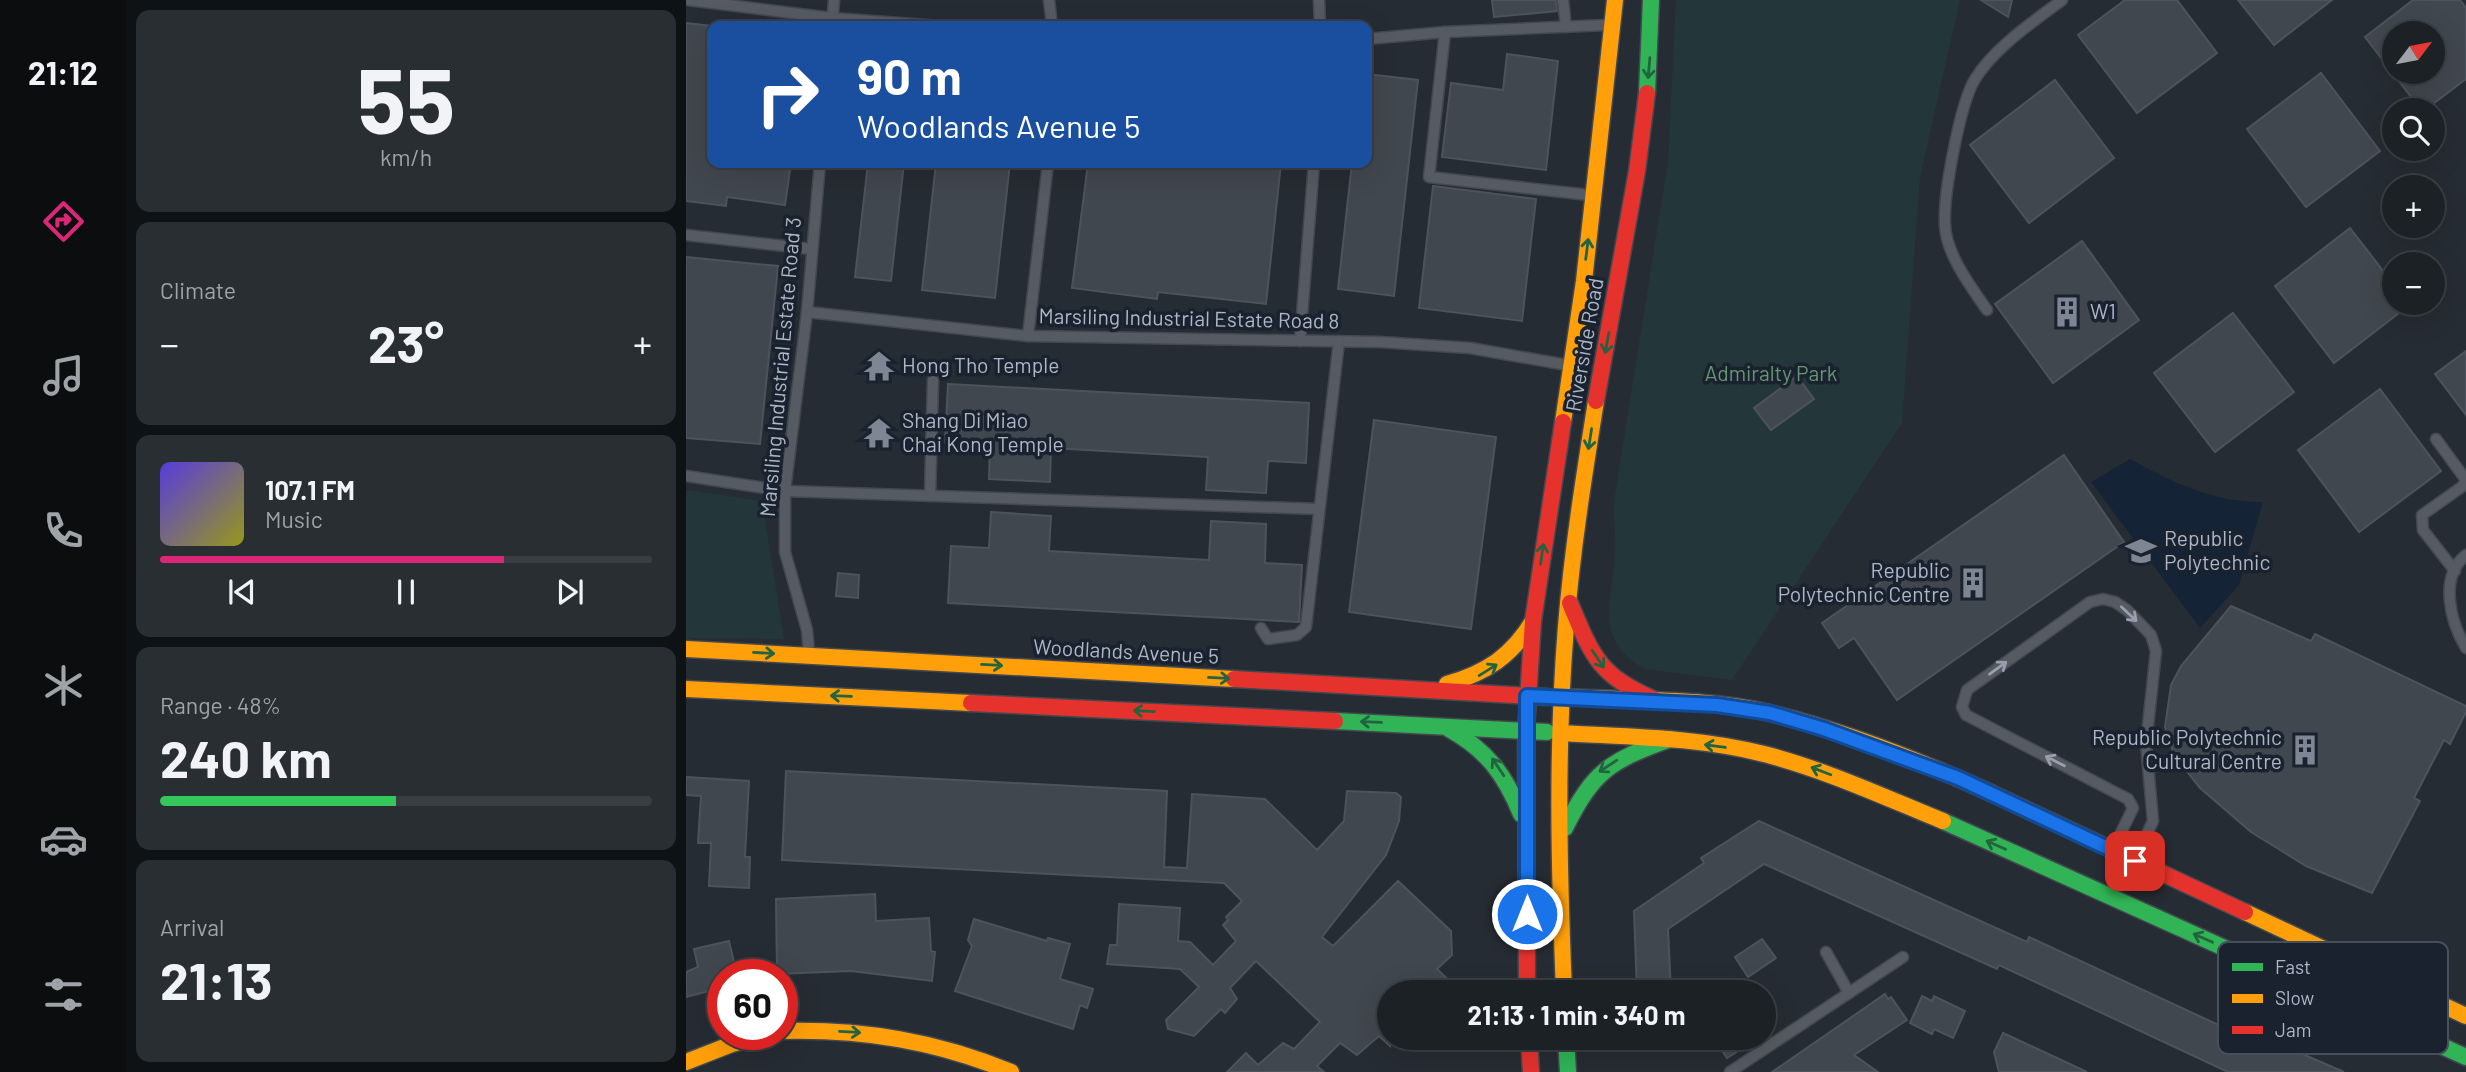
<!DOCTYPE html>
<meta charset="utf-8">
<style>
:root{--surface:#1c2126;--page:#292e32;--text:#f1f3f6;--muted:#a0a3a7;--line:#3a3e43;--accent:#db2777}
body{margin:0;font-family:Barlow,sans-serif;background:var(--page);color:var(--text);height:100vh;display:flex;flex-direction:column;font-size:26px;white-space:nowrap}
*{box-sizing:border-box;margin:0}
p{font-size:23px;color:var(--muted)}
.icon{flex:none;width:38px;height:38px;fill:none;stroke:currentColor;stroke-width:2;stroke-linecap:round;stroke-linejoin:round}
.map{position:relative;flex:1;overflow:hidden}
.side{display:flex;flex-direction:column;gap:10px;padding:10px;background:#0f1215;width:560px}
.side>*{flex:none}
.banner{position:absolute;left:21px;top:21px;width:665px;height:147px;border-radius:14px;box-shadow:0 7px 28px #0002,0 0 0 2px var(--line);background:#1a4fa0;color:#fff;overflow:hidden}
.needle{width:46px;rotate:58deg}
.controls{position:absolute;left:1696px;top:21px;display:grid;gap:14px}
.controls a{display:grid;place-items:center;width:63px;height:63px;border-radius:50%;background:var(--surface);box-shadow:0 7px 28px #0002,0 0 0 2px var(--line);font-size:35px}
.speed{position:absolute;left:21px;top:959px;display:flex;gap:14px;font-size:35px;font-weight:700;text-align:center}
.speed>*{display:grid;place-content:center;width:91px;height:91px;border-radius:50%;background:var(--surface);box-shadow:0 7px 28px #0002,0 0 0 2px var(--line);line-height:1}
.speed .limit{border:10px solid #d22;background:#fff;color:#111}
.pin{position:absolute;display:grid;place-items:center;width:60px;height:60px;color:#fff;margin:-30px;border-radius:14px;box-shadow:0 4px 10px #0006}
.me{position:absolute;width:77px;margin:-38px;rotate:0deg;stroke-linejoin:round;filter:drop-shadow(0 0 5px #0008)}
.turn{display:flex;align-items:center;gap:24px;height:147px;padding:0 35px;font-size:32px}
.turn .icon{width:91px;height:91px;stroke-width:2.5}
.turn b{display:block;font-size:49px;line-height:60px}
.big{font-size:52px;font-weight:700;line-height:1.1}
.side .widget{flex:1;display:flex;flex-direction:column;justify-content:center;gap:10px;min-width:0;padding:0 24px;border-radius:14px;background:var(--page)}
.side .dial{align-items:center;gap:0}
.dial b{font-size:91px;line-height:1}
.song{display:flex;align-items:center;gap:21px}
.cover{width:84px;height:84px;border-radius:10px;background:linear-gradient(135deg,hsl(250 70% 55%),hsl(60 70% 35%))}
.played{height:7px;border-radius:4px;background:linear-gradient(90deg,var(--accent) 70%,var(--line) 70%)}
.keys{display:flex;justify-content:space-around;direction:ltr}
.heat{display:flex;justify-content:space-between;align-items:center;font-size:38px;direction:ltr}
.charge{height:10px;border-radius:5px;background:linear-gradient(90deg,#34c759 48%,var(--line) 0)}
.trip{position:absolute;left:691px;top:980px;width:399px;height:70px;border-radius:35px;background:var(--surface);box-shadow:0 7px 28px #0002,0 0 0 2px var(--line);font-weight:700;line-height:70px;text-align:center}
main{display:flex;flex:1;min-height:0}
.tab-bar{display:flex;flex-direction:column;width:126px;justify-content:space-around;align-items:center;background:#0b0d0f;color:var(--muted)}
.tab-bar .icon{width:49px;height:49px}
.tab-bar .active{color:var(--accent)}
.tab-bar b{font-size:32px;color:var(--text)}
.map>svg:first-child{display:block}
</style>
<main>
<nav class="tab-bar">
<b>21:12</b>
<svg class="icon active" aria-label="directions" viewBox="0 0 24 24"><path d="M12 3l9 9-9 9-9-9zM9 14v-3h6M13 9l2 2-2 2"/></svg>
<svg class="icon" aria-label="music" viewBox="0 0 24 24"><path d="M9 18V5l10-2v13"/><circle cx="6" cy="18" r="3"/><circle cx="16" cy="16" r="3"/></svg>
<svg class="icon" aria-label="phone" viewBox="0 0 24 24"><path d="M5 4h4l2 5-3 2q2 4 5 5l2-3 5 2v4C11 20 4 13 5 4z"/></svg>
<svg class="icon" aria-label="climate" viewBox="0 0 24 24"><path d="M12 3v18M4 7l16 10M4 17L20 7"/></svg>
<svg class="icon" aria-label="car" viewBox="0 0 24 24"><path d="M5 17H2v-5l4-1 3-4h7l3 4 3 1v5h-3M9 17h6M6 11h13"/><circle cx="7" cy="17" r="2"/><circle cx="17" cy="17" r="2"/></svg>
<svg class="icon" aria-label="filters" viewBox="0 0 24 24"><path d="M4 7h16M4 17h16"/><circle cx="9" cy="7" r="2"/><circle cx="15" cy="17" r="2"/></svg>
</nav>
<section class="side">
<div class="widget dial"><b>55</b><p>km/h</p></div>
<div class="widget"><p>Climate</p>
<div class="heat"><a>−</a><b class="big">23°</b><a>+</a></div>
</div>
<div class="widget">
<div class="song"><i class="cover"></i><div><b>107.1 FM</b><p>Music</p></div></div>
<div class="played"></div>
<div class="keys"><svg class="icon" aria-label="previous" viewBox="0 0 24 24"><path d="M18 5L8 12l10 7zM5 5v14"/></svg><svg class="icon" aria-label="pause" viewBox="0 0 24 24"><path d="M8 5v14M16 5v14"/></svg><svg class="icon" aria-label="next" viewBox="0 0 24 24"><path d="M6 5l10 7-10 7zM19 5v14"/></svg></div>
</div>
<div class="widget"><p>Range · 48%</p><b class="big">240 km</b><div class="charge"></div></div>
<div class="widget"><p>Arrival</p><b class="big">21:13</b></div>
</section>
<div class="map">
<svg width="1780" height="1072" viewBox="0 0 1780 1072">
<rect width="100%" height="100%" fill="#262c33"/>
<g fill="#233639">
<path d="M990,0H1274L1234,177L1216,423L1046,680L959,669C906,640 927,600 929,551C930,535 927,518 928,501L982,162Z"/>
<path d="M0,490L76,501L98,639L0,638Z"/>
</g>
<path fill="#152336" d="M1444,459C1486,482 1528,503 1577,502L1553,585L1514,628L1405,482Z"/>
<g fill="#41474e" stroke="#4d535c" stroke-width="2" fill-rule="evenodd">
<path d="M806,0H870L871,11L808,17Z"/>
<path d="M1295,0H1326L1322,17Z"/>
<path d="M1439,0H1491L1531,53L1451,113L1392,35Z"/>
<path d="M1552,0H1646L1588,45Z"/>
<path d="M1727,0H1774L1780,8V79L1739,110H1735L1679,37ZM1708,33H1746V72H1708Z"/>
<path d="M0,23L26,26V163H105L99,205L41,197L40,206L0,201Z"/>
<path d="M821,54L872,61L860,170L756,157L765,83L817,90Z"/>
<path d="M1635,73L1694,151L1620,207L1561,129Z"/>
<path d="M681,74L732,80L708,296L652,289L666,163H681Z"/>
<path d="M1369,80L1428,158L1343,223L1284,145Z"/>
<path d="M182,163H218L205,281L169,277Z"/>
<path d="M250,163H324L309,298L236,290Z"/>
<path d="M402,163H595L580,304L472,292L471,299L386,288Z"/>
<path d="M747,186L850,199L836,321L733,308Z"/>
<path d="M1664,228L1708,285V303H1726L1648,363L1589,286Z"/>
<path d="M1396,241L1453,320L1367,383L1309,304Z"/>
<path d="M0,257L92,266L74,444L0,438Z"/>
<path d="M1547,313L1608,392L1529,452L1468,373Z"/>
<path d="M1780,351V415L1749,374Z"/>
<path d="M1111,376L1128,399L1085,430L1068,408Z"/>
<path d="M262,384L623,403L620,463L582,461L580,493L520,490L522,457L365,448L364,482L303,479L304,444L259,442Z"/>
<path d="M1694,389L1755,471L1673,532L1612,450Z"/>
<path d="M688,420L810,437L785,629L663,612Z"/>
<path d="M1378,455L1438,542L1211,700L1168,638L1153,648L1136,623Z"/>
<path d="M305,512L365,516L363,551L523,560L525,521L580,524L579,563L616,565L613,622L262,603L265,546L303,548Z"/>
<path d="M152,573L173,575L172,598L150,596Z"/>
<path d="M1545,606L1625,641L1629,634L1780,706V712L1764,744L1758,740L1728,798L1734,801L1686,893L1620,866L1565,832L1514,788L1488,755L1479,727L1485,685L1495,666Z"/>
<path d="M100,771L481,791L478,867L501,868L506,794L579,799L631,850L658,821L661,791L710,793L715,797L713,821L700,855L636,937L647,946L712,881L765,931L766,955L751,969L775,992H704V1046L693,1036L671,1055L654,1043L631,1066L638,1072H541L560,1053L572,1065L597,1043L608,1049L634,1022L570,961L544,988L551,999L539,1013L535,1009L508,1036L482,1029L480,1020L513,987L494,969L421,964L424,945H431L433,904L494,908L492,941L504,942L527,965L550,941L537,925L542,920L540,917L556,901L538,883L96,860Z"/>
<path d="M0,777L63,781L59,857H64L63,888L23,886L25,843H12L15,796L0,795Z"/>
<path d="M1073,821L1341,942L1343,937L1595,1054L1598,1046L1658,1072H1542L1313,965L1311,969L1078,864L982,929L985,992H951L948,911L1018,863L1015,858Z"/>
<path d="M189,894L190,921L243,918L245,951L249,952L246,981L165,971L91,974L90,899Z"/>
<path d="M288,919L361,941L362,938L384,944L374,979L407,989L401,1008L394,1005L387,1029L269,991L286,946L282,940Z"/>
<path d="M1076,939L1090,958L1062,977L1049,957Z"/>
<path d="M43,941L51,975H37V985L31,989L0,997V972L12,967L8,949Z"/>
<path d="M1199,994L1202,999L1205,997L1221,1020L1168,1055L1192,1072H1086Z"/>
<path d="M1236,996L1246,1001L1248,996L1279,1011L1267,1038L1248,1029L1246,1034L1224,1023Z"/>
<path d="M1317,1033L1401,1072H1313L1308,1052Z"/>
<path d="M1028,1038H1072L1041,1058Z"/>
</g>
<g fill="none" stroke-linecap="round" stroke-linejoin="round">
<g stroke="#434850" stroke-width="13">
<g id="lane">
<path d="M2,0L146,18L254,26"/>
<path d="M363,0L366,26"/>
<path d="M633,0L634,26"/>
<path d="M877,0L880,27"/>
<path d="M146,26L148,0"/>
<path d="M759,32L743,177L903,195"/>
<path d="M681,39L759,32L921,25"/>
<path d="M0,235L125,249"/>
<path d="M1301,310C1285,287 1260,254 1259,225C1257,195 1274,104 1289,79C1309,47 1347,22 1376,0"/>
<path d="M121,312L342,336L694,342L784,348L881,365"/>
<path d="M342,336L362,163"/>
<path d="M614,341L628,163"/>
<path d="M1750,439L1780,480"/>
<path d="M0,476L99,491L633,509"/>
<path d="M244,496L247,380"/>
<path d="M1780,555C1752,577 1765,623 1780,648"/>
<path d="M1769,571L1737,530L1736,515L1777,486L1780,480"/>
<path d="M575,628L582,639L611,635L620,627L653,341"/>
<path d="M123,652L121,630L99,552V491L121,312L134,163"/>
<path d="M1427,849L1447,808L1442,799L1280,715L1276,707L1281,690L1404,602L1417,599L1429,602L1441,610L1465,635L1470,651L1460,744L1467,821L1449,860"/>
<path d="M1140,952L1163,993"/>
<path d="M1044,1072L1217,957"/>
</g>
</g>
<g stroke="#434850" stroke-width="19">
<g id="fast">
<path d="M961,93L965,0"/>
<path d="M649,721L861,732"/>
<path d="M763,729C801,750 819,775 835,814"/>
<path d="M1257,821L1780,1057"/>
<path d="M879,828C908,770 924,761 984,739"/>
<path d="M880,1038L882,1072"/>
</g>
</g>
<g stroke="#434850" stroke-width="19">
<g id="slow">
<path d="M877,422L898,281L929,0"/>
<path d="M0,649L548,679"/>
<path d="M761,684C800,673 826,656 847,621"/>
<path d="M0,689L285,703"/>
<path d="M877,697C945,701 1018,697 1084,713C1159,731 1235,761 1305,793"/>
<path d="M876,733C943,737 1012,737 1078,754C1140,770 1198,797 1257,821"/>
<path d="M1559,912L1780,1016"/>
<path d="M878,992C873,870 870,748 880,626C886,551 898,476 910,401"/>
<path d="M96,1031C177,1029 250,1041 325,1072"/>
<path d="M0,1062L46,1044L84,1034"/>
</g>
</g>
<g stroke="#434850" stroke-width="19">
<g id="jam">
<path d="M910,401L951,171L961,93"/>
<path d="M884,603C907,658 913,675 969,700"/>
<path d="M548,679L862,697"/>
<path d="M285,703L649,721"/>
<path d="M1305,793L1559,912"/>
<path d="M841,992L840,730L847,621L877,422"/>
<path d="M843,1038L845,1072"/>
</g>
</g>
<use href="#lane" stroke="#565a62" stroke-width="10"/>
<use href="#fast" stroke="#30b455" stroke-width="16"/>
<use href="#slow" stroke="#ff9f0a" stroke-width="16"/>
<use href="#jam" stroke="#e5322d" stroke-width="16"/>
</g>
<defs><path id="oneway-shaft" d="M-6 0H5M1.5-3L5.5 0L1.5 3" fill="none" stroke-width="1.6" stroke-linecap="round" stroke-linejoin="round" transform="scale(1.75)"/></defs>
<g stroke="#236440">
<use href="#oneway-shaft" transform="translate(963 68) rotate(95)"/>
<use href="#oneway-shaft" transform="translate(901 249) rotate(-83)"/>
<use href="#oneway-shaft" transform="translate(921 343) rotate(100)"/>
<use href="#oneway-shaft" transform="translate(904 439) rotate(99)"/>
<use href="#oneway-shaft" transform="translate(856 554) rotate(-82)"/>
<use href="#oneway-shaft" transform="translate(78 653) rotate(3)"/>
<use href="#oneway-shaft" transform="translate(912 659) rotate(56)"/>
<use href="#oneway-shaft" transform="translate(306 665) rotate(3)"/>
<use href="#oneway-shaft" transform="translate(802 670) rotate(-32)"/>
<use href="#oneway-shaft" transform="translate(533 678) rotate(3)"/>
<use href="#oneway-shaft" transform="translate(155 696) rotate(-178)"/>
<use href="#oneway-shaft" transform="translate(458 711) rotate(-177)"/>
<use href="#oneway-shaft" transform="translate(685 722) rotate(-178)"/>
<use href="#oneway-shaft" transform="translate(1029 746) rotate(-172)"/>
<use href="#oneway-shaft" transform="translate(922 766) rotate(147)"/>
<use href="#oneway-shaft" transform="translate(812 767) rotate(-124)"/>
<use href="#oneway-shaft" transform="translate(1135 771) rotate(-159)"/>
<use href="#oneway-shaft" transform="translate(1310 845) rotate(-156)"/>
<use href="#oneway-shaft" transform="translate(1517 938) rotate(-156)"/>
<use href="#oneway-shaft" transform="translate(164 1032) rotate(3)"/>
</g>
<g stroke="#98a0ad">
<use href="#oneway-shaft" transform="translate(1443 614) rotate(43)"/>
<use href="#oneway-shaft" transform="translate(1312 668) rotate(-36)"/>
<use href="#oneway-shaft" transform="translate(1369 761) rotate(-153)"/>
</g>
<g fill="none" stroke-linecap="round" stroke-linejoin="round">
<g stroke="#114b97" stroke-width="18">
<path id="route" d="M841,914V696L1031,705L1084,713L1138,729L1272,778L1449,861"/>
</g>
<use href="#route" stroke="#1a73e8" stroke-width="12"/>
</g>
<defs>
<g id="building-bare" transform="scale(2.415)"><path d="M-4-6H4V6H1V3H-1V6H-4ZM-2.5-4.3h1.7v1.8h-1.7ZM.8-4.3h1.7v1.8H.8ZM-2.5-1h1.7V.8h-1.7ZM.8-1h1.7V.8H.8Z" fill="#7e8693" stroke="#19222e" stroke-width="2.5" paint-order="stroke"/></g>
<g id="temple-bare" transform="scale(2.415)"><path d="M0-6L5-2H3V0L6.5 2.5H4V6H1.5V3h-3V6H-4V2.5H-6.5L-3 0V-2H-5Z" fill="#7e8693" stroke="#19222e" stroke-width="2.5" paint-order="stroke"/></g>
<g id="university-bare" transform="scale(2.415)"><path d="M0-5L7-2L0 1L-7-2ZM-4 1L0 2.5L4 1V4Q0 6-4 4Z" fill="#7e8693" stroke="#19222e" stroke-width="2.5" paint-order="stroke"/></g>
</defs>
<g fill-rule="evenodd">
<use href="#building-bare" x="1381" y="312"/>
<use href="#temple-bare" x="193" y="366"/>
<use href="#temple-bare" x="193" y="433"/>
<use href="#university-bare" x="1455" y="551"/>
<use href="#building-bare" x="1287" y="583"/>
<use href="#building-bare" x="1619" y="750"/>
</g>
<g text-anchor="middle" stroke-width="7" stroke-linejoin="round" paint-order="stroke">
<g font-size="21" fill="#aeb7c6" stroke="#19222e" text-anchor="start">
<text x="1404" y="319">W1</text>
<text x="216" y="373">Hong Tho Temple</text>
<text x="216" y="428">Shang Di Miao<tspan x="216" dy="24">Chai Kong Temple</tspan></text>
<text x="1478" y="546">Republic<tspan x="1478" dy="24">Polytechnic</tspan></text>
<text x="1264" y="578" text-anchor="end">Republic<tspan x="1264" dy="24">Polytechnic Centre</tspan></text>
<text x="1596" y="745" text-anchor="end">Republic Polytechnic<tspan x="1596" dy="24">Cultural Centre</tspan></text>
</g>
<g font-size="21" fill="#aeb7c6" stroke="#19222e">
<text transform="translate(503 319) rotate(1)" y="7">Marsiling Industrial Estate Road 8</text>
<text transform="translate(899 345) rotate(-80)" y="7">Riverside Road</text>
<text transform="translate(95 367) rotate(-85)" y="7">Marsiling Industrial Estate Road 3</text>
<text transform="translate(440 652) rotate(3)" y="7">Woodlands Avenue 5</text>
</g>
<g font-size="21" fill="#659770" stroke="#19222e">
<text x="1085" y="381">Admiralty Park</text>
</g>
</g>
<rect x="1532" y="942" width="230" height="112" rx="10" fill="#19222e" stroke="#464f5c" stroke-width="2"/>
<rect x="1546" y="963" width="31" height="8" fill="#30b455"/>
<rect x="1546" y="994" width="31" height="9" fill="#ff9f0a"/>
<rect x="1546" y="1026" width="31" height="8" fill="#e5322d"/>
<g font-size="19" fill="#aeb7c6">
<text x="1589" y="974">Fast</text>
<text x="1589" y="1005">Slow</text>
<text x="1589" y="1037">Jam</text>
</g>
</svg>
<div class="controls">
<a><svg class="needle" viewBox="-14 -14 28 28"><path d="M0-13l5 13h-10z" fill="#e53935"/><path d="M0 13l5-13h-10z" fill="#a0a3a7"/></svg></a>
<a><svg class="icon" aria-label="search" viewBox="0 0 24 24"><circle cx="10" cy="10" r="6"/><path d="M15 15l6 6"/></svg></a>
<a>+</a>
<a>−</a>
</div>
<div class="speed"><div class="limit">60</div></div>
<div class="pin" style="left:1449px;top:861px;background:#d93025"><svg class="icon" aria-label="arrive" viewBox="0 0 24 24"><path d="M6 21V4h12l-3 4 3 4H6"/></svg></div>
<svg class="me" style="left:841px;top:914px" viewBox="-20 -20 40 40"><circle r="17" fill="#1a73e8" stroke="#fff" stroke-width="3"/><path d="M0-11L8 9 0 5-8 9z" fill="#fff"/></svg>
<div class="trip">21:13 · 1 min · 340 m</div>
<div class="banner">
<div class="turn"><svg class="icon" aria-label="right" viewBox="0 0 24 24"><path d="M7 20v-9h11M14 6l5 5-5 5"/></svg><div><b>90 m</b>Woodlands Avenue 5</div></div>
</div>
</div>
</main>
